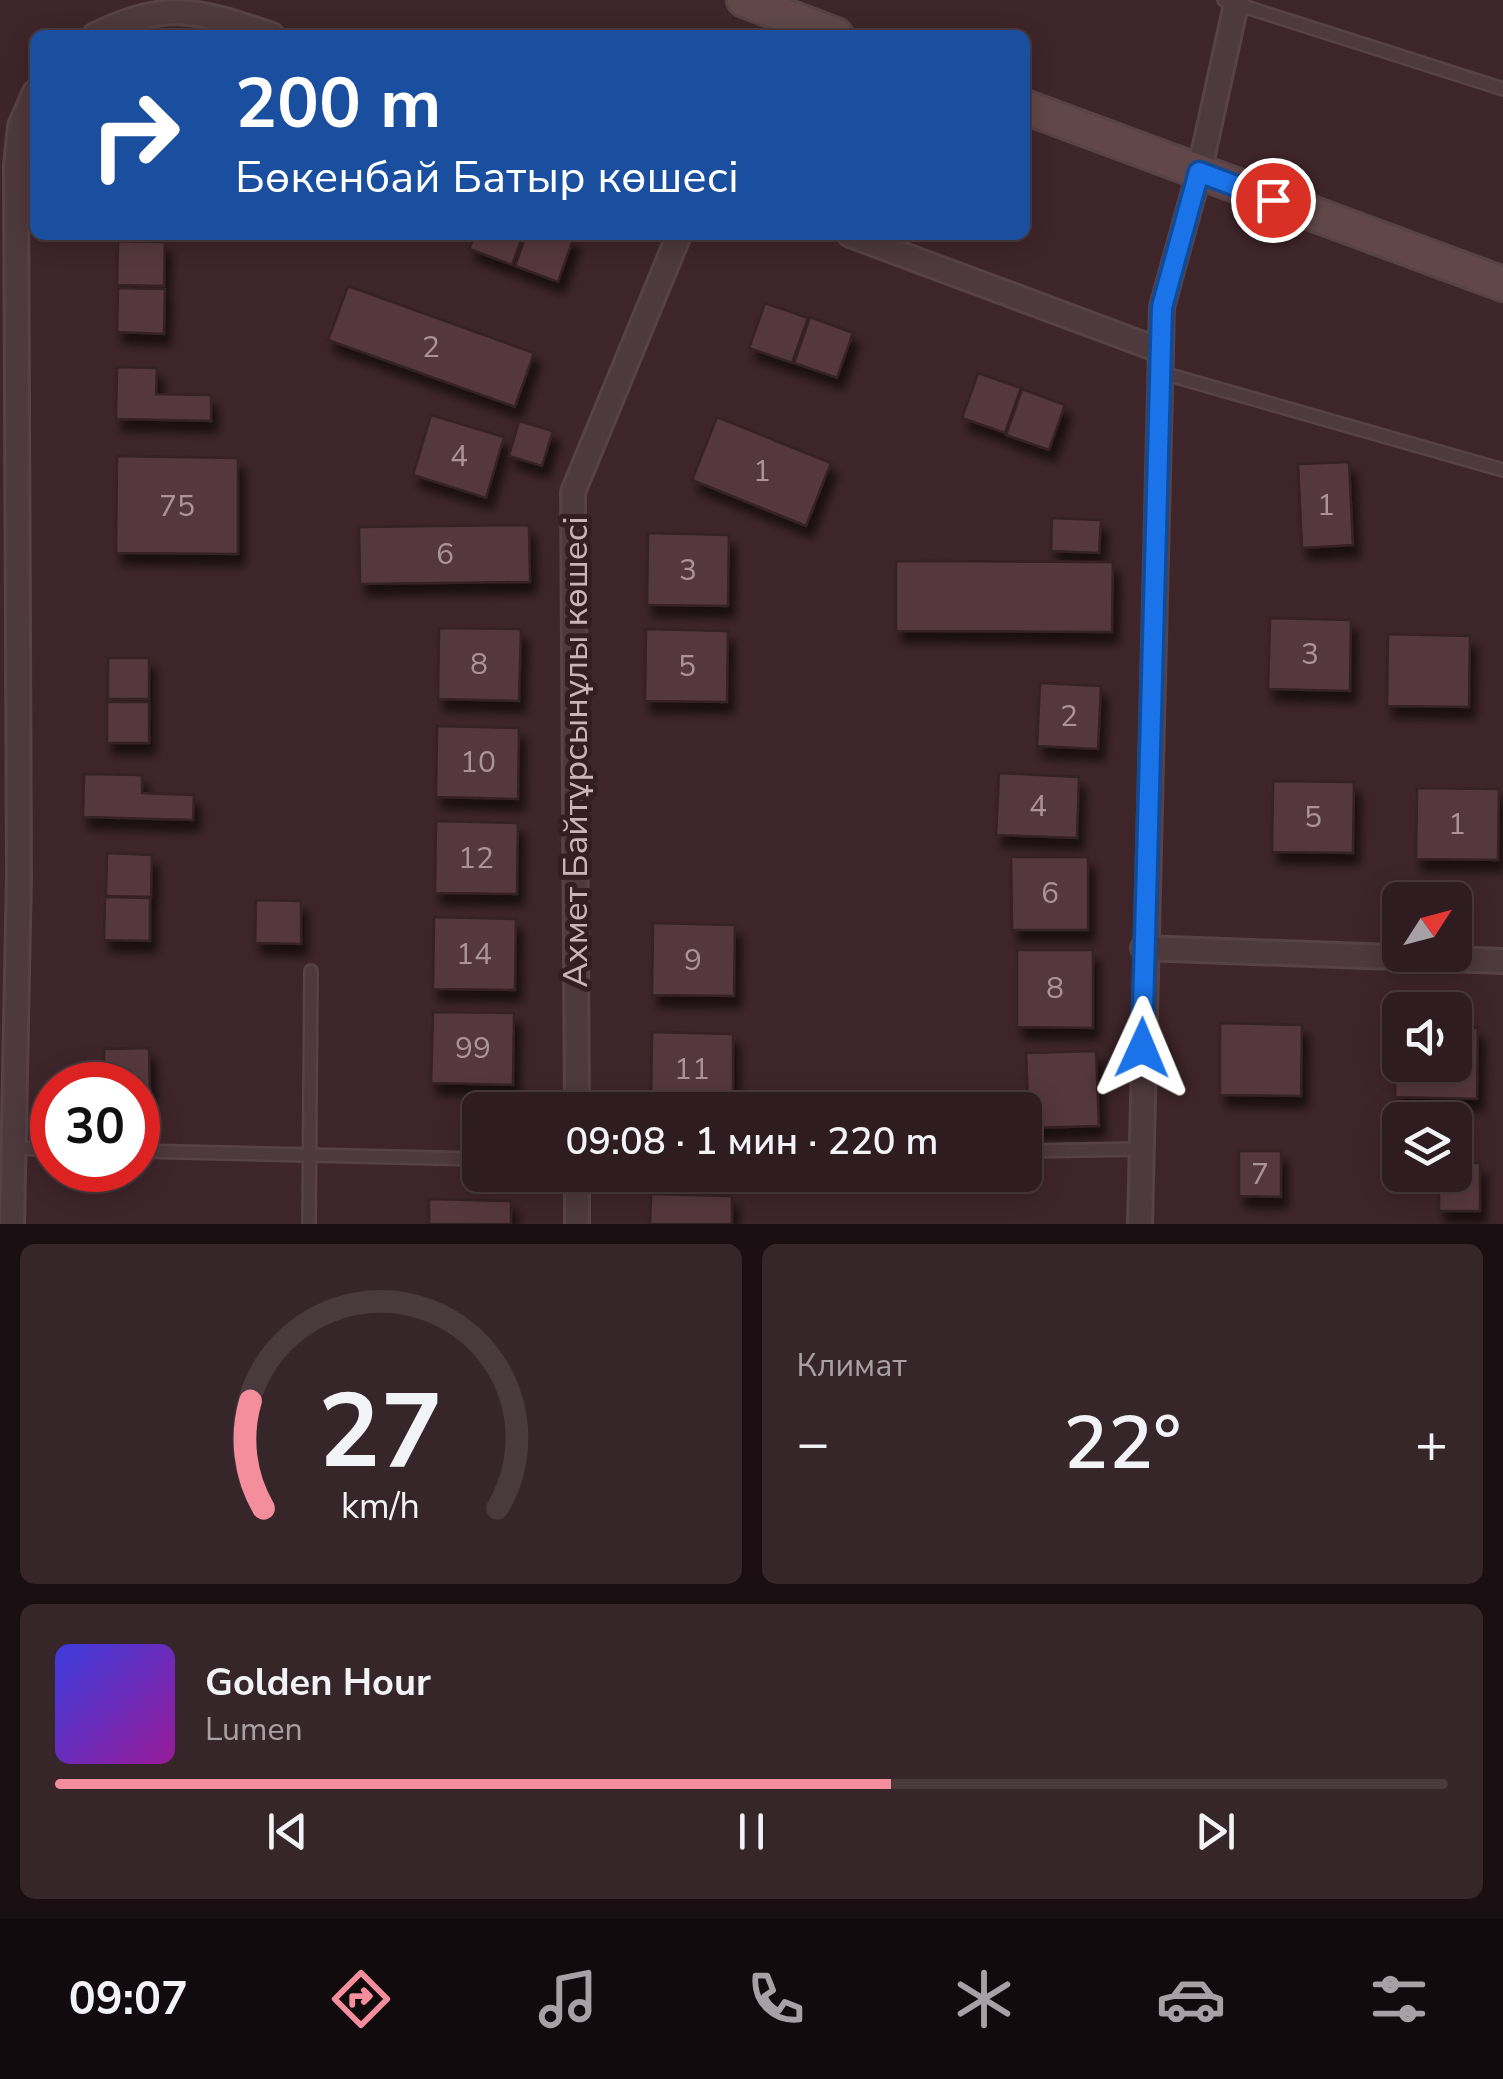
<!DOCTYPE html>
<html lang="ru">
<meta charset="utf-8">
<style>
:root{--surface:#2e1c20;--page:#362529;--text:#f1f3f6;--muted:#a7a1a5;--line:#493a3e;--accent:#f58e9c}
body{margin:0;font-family:"Nunito Sans",sans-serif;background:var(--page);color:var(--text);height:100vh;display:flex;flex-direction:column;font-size:38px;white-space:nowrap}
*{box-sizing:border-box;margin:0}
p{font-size:32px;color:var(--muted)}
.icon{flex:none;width:55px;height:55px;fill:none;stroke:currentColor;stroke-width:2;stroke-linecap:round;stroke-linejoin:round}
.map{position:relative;height:1224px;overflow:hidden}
.drawer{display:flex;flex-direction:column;gap:20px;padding:20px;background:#190f12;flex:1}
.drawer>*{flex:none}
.hud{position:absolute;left:30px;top:30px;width:1000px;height:210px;border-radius:15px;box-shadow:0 5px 25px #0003,0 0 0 2px var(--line);background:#1a4fa0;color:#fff;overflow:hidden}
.needle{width:65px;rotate:54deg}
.fabs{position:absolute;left:1382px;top:882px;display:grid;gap:20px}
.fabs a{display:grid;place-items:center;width:90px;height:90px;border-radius:15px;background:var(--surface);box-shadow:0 5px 25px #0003,0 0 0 2px var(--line);font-size:50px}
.speed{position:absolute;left:30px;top:1062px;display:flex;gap:20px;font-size:50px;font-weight:700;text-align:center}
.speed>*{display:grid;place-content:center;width:130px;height:130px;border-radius:50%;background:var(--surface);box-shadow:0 5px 25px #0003,0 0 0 2px var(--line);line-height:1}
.speed .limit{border:15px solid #d22;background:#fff;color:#111}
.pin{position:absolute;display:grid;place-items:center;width:85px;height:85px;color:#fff;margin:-42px;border:5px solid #fff;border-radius:50%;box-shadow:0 2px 10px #0007}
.me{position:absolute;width:110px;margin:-55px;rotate:1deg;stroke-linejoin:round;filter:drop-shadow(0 0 8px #0008)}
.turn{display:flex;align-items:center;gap:35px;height:210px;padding:0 40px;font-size:45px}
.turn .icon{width:130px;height:130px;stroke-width:2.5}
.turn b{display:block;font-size:70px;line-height:85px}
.big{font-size:75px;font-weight:600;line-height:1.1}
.drawer .tile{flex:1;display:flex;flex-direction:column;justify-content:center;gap:15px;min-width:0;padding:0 35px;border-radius:15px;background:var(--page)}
.drawer .dial{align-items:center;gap:0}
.dial svg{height:260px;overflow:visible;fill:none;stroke:var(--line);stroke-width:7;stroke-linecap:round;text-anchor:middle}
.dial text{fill:var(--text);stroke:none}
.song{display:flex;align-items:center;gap:30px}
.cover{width:120px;height:120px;border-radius:15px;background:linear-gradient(135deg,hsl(240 70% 55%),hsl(300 70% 35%))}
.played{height:10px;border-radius:5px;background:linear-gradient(90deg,var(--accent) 60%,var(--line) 60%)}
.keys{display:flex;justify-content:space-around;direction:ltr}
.heat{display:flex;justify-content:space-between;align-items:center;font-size:55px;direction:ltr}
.drawer .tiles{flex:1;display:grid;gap:20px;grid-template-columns:1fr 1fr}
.tile:last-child{grid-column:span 2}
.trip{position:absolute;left:462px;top:1092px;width:580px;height:100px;border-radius:15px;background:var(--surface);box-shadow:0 5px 25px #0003,0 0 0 2px var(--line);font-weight:600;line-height:100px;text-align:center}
.tabs{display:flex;height:160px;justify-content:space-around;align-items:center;background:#120b0d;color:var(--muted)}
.tabs .icon{width:70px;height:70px}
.tabs .current{color:var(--accent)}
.tabs b{font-size:45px;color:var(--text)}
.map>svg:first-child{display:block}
</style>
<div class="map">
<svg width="1503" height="1224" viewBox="0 0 1503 1224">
<defs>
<filter id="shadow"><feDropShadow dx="6" dy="11" stdDeviation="5" flood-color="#0009"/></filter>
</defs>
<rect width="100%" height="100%" fill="#3e252a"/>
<g fill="#54373c" stroke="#362024" stroke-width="2.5" filter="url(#shadow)">
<path d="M475,235H523L512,265L469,249Z"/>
<path d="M526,235L574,237L558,282L515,266Z"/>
<path d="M118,241L165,242L164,286L117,285Z"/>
<path d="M348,286L534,353L515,407L328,340Z"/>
<path d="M118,288L165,289L164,334L117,332Z"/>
<path d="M765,303L808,318L792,363L749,348Z"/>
<path d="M810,317L853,333L837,378L794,363Z"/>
<path d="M117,367L157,368L156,394L211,395V421L116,419Z"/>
<path d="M978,373L1021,388L1005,433L962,418Z"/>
<path d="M1022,389L1065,405L1049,450L1006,435Z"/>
<path d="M431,415L504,437L486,498L413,475Z"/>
<path d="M717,417L831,463L806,526L692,480Z"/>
<path d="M519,421L553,431L542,466L509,456Z"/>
<path d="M117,456L238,458V554L116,553Z"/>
<path d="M1349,462L1353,545L1302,548L1298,464Z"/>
<path d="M1052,518L1101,520L1099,553L1051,551Z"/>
<path d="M529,525L530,582L360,584L359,527Z"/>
<path d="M648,533L729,535L728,606L647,605Z"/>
<path d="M896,561L1113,562L1112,632L896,631Z"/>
<path d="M1270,618L1351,620L1350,691L1268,689Z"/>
<path d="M439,628L521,629L519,701L438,699Z"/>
<path d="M646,629L728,631L727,702L645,701Z"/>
<path d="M1388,634L1470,636L1469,707L1387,706Z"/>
<rect x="108" y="658" width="41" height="41"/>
<path d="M1040,683L1101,686L1098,749L1037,746Z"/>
<rect x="107" y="702" width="42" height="41"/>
<path d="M437,726L519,728L518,799L436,797Z"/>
<path d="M999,773L1079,777L1077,838L996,835Z"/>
<path d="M84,774L142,775V793L194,795L193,820L83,817Z"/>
<path d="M1273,781L1354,782L1353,853L1272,852Z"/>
<path d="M1417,788L1499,789L1498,860L1416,859Z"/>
<path d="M436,821L518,823L517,894L435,893Z"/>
<path d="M107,853L152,855L151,897L106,896Z"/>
<path d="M1011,857H1088V930H1012Z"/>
<path d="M105,897L150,898V941L104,940Z"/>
<path d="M256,900L301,901V944L255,943Z"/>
<path d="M434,917L516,919L515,990L433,989Z"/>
<path d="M653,923L735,925L734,996L652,995Z"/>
<path d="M1017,950H1093V1028L1017,1027Z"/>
<path d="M433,1012L514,1013L513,1085L431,1083Z"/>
<path d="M1220,1023L1302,1025L1301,1096L1220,1095Z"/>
<path d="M1396,1026H1400V1065H1455V1027L1478,1028L1477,1099L1395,1097Z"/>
<path d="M652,1032L733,1034V1105L651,1104Z"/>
<path d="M149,1048L150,1093L138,1094V1085H104V1049Z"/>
<path d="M1096,1051L1099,1126L1029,1128L1026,1053Z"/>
<path d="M1239,1151H1281V1197L1239,1196Z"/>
<path d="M1455,1162L1480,1163V1211H1439V1175H1455Z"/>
<path d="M651,1194L732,1196V1224H650Z"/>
<path d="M429,1199L511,1201V1224H429Z"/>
</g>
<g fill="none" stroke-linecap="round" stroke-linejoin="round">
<g stroke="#574246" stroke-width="16">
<g id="lane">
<path d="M1224,0L1503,89"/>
<path d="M1159,372L1503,470"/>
<path d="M13,1148L52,1149"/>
<path d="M138,1151L480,1159"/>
<path d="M1025,1151L1141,1149"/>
<path d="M309,1224L311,971"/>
</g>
</g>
<g stroke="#574246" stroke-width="28">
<g id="street">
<path d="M95,35C168,0 197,10 272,35"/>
<path d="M850,235L1159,350"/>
<path d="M1143,948L1503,961"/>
<path d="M577,1110L573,492L679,235"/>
<path d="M12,1224L19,875L16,166L20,126L35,92"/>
<path d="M577,1224V1175"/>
<path d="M1140,1224L1162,307L1199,173L1237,0"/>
</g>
</g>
<g stroke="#574246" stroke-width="38">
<g id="secondary">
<path d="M744,0L836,35"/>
<path d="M1025,107L1503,284"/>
</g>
</g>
<use href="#lane" stroke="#4e393d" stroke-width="11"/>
<use href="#street" stroke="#4e393d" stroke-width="22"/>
<use href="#secondary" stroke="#61474a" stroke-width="32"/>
</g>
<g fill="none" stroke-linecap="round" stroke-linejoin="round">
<g stroke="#114b97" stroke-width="25">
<path id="route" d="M1142,1048L1162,307L1199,172L1273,200"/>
</g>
<use href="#route" stroke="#1a73e8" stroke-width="18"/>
</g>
<g text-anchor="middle" stroke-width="10" stroke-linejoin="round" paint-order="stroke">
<g font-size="30" fill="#aa9497">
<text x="431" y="357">2</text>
<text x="459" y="466">4</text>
<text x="762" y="481">1</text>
<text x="1326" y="515">1</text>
<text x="177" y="516">75</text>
<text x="445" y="564">6</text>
<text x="688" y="580">3</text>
<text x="1310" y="664">3</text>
<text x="479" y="674">8</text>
<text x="687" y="676">5</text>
<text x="1069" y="726">2</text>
<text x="478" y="772">10</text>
<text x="1038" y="816">4</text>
<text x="1313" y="827">5</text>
<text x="1457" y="834">1</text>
<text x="476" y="868">12</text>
<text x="1050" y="903">6</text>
<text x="474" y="964">14</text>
<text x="693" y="970">9</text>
<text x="1055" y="998">8</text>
<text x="473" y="1058">99</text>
<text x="692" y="1079">11</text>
<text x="1260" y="1184">7</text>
</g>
<g font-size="35" fill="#c9b5b8" stroke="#341e22">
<text transform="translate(575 752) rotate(-90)" y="12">Ахмет Байтұрсынұлы көшесі</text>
</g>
</g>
</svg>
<div class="fabs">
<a><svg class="needle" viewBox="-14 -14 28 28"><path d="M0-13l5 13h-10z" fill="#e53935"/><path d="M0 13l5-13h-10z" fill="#a7a1a5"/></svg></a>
<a><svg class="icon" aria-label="sound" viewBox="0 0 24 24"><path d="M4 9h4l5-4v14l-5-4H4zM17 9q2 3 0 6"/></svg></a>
<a><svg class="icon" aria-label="layers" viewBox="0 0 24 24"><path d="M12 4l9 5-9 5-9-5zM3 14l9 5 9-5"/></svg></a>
</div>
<div class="speed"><div class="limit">30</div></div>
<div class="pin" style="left:1273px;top:200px;background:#d93025"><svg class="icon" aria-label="arrive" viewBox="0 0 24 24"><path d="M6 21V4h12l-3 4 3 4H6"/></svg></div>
<svg class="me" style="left:1142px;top:1048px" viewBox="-20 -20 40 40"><path d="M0-17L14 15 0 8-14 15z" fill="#1a73e8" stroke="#fff" stroke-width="4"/></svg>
<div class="trip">09:08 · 1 мин · 220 m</div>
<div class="hud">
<div class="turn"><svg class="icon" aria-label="right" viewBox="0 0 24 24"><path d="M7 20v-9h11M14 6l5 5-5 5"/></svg><div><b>200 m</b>Бөкенбай Батыр көшесі</div></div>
</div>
</div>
<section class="drawer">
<div class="tiles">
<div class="tile dial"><svg viewBox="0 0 100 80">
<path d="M14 69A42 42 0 1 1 86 69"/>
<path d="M14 69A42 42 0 0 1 10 36" stroke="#f58e9c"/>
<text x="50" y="56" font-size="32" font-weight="700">27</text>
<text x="50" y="72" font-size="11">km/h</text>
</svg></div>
<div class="tile"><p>Климат</p>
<div class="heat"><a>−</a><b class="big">22°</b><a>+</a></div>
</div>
<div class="tile">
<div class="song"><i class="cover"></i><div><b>Golden Hour</b><p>Lumen</p></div></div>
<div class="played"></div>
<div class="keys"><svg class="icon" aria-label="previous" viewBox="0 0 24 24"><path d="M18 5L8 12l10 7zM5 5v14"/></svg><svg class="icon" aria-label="pause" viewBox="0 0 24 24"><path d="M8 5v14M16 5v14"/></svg><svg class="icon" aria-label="next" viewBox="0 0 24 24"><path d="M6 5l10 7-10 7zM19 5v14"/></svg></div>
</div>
</div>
</section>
<nav class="tabs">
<b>09:07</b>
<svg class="icon current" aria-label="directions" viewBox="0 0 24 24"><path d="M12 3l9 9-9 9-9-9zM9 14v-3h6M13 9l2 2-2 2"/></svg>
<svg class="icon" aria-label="music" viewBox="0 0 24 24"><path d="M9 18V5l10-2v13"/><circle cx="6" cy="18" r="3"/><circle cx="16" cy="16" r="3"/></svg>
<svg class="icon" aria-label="phone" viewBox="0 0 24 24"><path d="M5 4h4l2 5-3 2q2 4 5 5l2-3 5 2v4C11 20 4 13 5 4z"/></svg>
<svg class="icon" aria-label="climate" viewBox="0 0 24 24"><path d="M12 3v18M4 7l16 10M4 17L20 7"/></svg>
<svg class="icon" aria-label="car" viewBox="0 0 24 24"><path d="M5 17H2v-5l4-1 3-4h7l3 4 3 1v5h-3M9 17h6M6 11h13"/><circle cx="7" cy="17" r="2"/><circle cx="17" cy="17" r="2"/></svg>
<svg class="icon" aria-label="filters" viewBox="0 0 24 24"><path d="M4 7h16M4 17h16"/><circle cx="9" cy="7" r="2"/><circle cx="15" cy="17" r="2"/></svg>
</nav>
